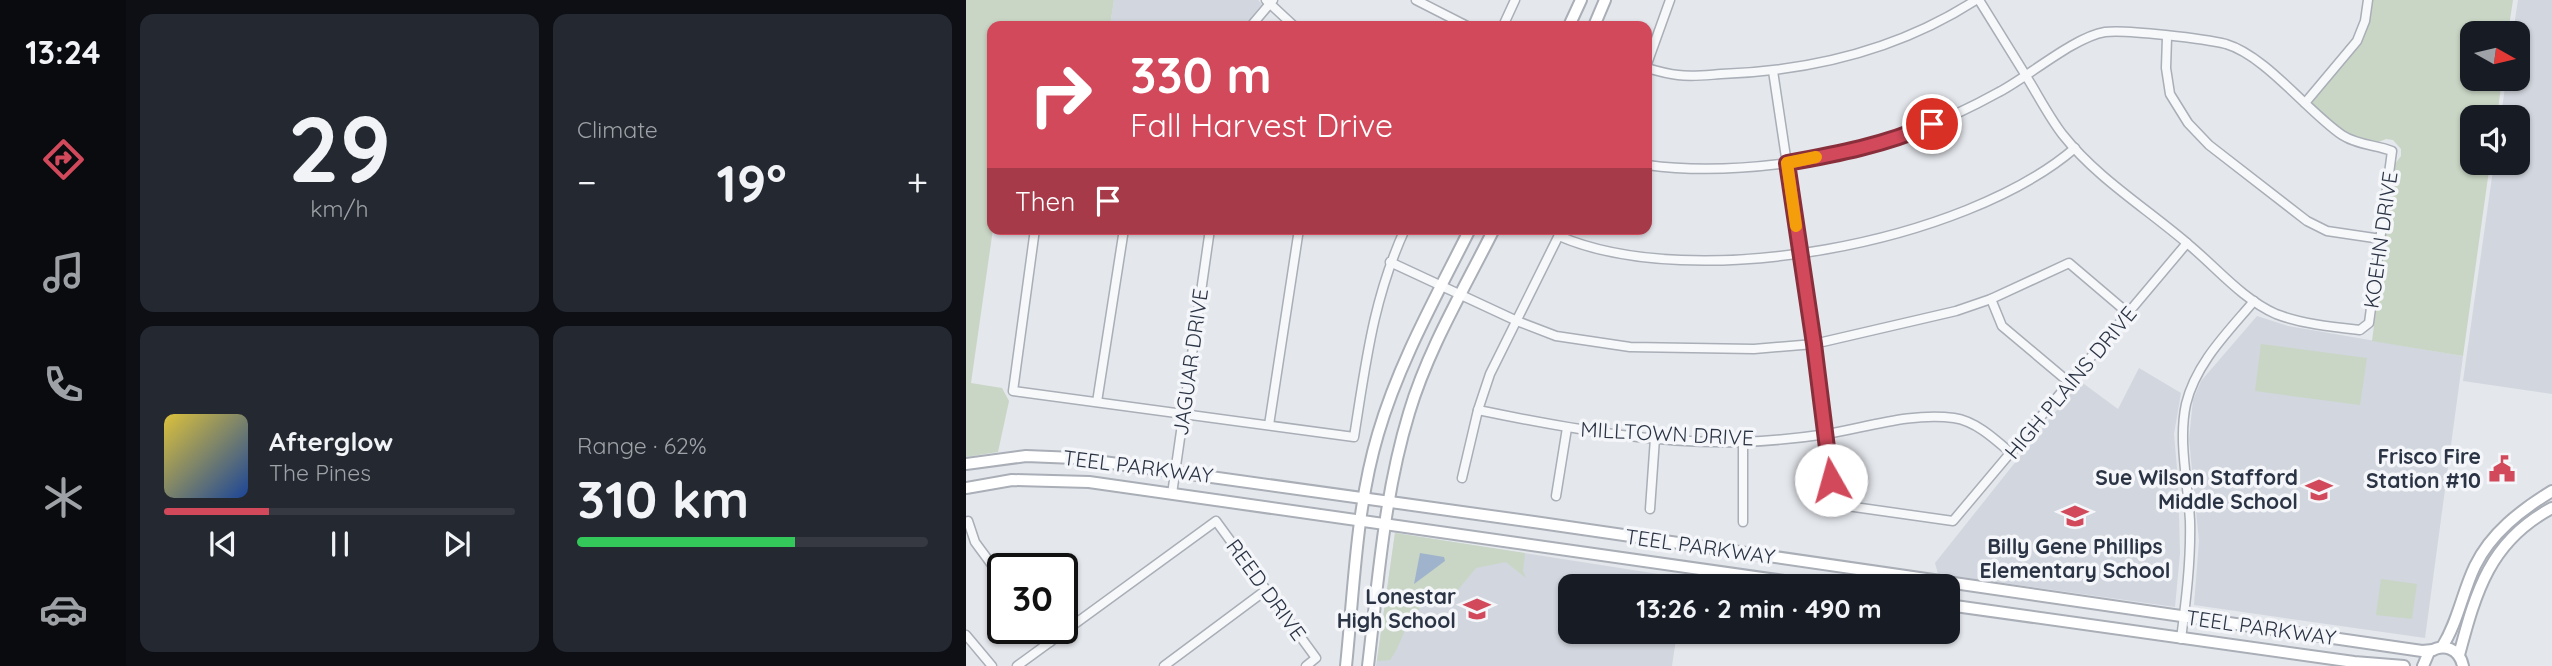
<!DOCTYPE html>
<meta charset="utf-8">
<style>
:root{--surface:#171b24;--page:#242831;--text:#f1f3f6;--muted:#9ea1a6;--line:#363941;--accent:#d1495b}
body{margin:0;font-family:Quicksand,sans-serif;background:var(--page);color:var(--text);height:100vh;display:flex;flex-direction:column;font-size:26px;white-space:nowrap}
*{box-sizing:border-box;margin:0}
p{font-size:23px;color:var(--muted)}
.icon{flex:none;width:38px;height:38px;fill:none;stroke:currentColor;stroke-width:2;stroke-linecap:round;stroke-linejoin:round}
.map{position:relative;flex:1;overflow:hidden}
.sheet{display:flex;flex-direction:column;gap:14px;padding:14px;background:#0d0f14;width:840px}
.sheet>*{flex:none}
.top-card{position:absolute;left:21px;top:21px;width:665px;height:214px;border-radius:14px;box-shadow:0 2px 5px #0004;background:#d1495b;color:#fff;overflow:hidden}
.needle{width:46px;rotate:98deg}
.fabs{position:absolute;left:1494px;top:21px;display:grid;gap:14px}
.fabs a{display:grid;place-items:center;width:70px;height:70px;border-radius:14px;background:var(--surface);box-shadow:0 2px 5px #0004;font-size:35px}
.speed{position:absolute;left:21px;top:553px;display:flex;gap:14px;font-size:35px;font-weight:700;text-align:center}
.speed>*{display:grid;place-content:center;width:91px;height:91px;border-radius:50%;background:var(--surface);box-shadow:0 2px 5px #0004;line-height:1}
.speed .limit{border:4px solid #111;border-radius:10px;background:#fff;color:#111}
.pin{position:absolute;display:grid;place-items:center;width:60px;height:60px;color:#fff;margin:-30px;border:4px solid #fff;border-radius:50%;box-shadow:0 2px 7px #0007}
.me{position:absolute;width:77px;margin:-38px;rotate:353deg;stroke-linejoin:round;filter:drop-shadow(0 0 5px #0008)}
.turn{display:flex;align-items:center;gap:24px;height:147px;padding:0 28px;font-size:32px}
.turn .icon{width:91px;height:91px;stroke-width:2.5}
.turn b{display:block;font-size:49px;line-height:60px}
.then{display:flex;align-items:center;height:66px;padding:0 28px;background:#0003;gap:14px;font-size:26px}
.big{font-size:52px;font-weight:800;line-height:1.1}
.sheet .tile{flex:1;display:flex;flex-direction:column;justify-content:center;gap:10px;min-width:0;padding:0 24px;border-radius:14px;background:var(--page)}
.sheet .dial{align-items:center;gap:0}
.dial b{font-size:91px;line-height:1}
.song{display:flex;align-items:center;gap:21px}
.cover{width:84px;height:84px;border-radius:10px;background:linear-gradient(135deg,hsl(50 70% 55%),hsl(220 70% 35%))}
.played{height:7px;border-radius:4px;background:linear-gradient(90deg,var(--accent) 30%,var(--line) 30%)}
.keys{display:flex;justify-content:space-around;direction:ltr}
.heat{display:flex;justify-content:space-between;align-items:center;font-size:38px;direction:ltr}
.charge{height:10px;border-radius:5px;background:linear-gradient(90deg,#34c759 62%,var(--line) 0)}
.sheet .tiles{flex:1;display:grid;gap:14px;grid-template-columns:repeat(2,1fr)}
.trip{position:absolute;left:592px;top:574px;width:402px;height:70px;border-radius:14px;background:var(--surface);box-shadow:0 2px 5px #0004;font-weight:800;line-height:70px;text-align:center}
main{display:flex;flex:1;min-height:0}
.menu{display:flex;flex-direction:column;width:126px;justify-content:space-around;align-items:center;background:#090b0e;color:var(--muted)}
.menu .icon{width:49px;height:49px}
.menu .active{color:var(--accent)}
.menu b{font-size:32px;color:var(--text)}
.map>svg:first-child{display:block}
</style>
<main>
<nav class="menu">
<b>13:24</b>
<svg class="icon active" aria-label="directions" viewBox="0 0 24 24"><path d="M12 3l9 9-9 9-9-9zM9 14v-3h6M13 9l2 2-2 2"/></svg>
<svg class="icon" aria-label="music" viewBox="0 0 24 24"><path d="M9 18V5l10-2v13"/><circle cx="6" cy="18" r="3"/><circle cx="16" cy="16" r="3"/></svg>
<svg class="icon" aria-label="phone" viewBox="0 0 24 24"><path d="M5 4h4l2 5-3 2q2 4 5 5l2-3 5 2v4C11 20 4 13 5 4z"/></svg>
<svg class="icon" aria-label="climate" viewBox="0 0 24 24"><path d="M12 3v18M4 7l16 10M4 17L20 7"/></svg>
<svg class="icon" aria-label="car" viewBox="0 0 24 24"><path d="M5 17H2v-5l4-1 3-4h7l3 4 3 1v5h-3M9 17h6M6 11h13"/><circle cx="7" cy="17" r="2"/><circle cx="17" cy="17" r="2"/></svg>
</nav>
<section class="sheet">
<div class="tiles">
<div class="tile dial"><b>29</b><p>km/h</p></div>
<div class="tile"><p>Climate</p>
<div class="heat"><a>−</a><b class="big">19°</b><a>+</a></div>
</div>
<div class="tile">
<div class="song"><i class="cover"></i><div><b>Afterglow</b><p>The Pines</p></div></div>
<div class="played"></div>
<div class="keys"><svg class="icon" aria-label="previous" viewBox="0 0 24 24"><path d="M18 5L8 12l10 7zM5 5v14"/></svg><svg class="icon" aria-label="pause" viewBox="0 0 24 24"><path d="M8 5v14M16 5v14"/></svg><svg class="icon" aria-label="next" viewBox="0 0 24 24"><path d="M6 5l10 7-10 7zM19 5v14"/></svg></div>
</div>
<div class="tile"><p>Range · 62%</p><b class="big">310 km</b><div class="charge"></div></div>
</div>
</section>
<div class="map">
<svg width="1586" height="666" viewBox="0 0 1586 666">
<rect width="100%" height="100%" fill="#e4e7ec"/>
<g fill="#d2d6de">
<path d="M148,0H292L296,4L279,26H144Z"/>
<path d="M1552,0H1586V394L1497,381L1528,163H1552V117H1535L1540,79H1552V33H1547Z"/>
<path d="M1291,316L1322,326L1497,356L1459,638L1228,605L1233,541L1223,439L1227,400L1235,381Z"/>
<path d="M1173,368L1215,393L1208,434L1212,480L1214,553L1209,607L972,574L969,563L1114,381L1152,409Z"/>
<path d="M429,533L718,578L717,586H604V632H711L706,666H410Z"/>
</g>
<g fill="#c9d6c5">
<path d="M0,0H148L144,26H26L27,229L5,383L36,388L43,401L32,452L0,457Z"/>
<path d="M1405,0H1547L1542,33H1507V79H1536L1531,117H1507V163H1524L1497,356L1406,341L1429,164L1435,156V149L1427,140L1420,139L1410,143L1381,133L1347,105V100L1396,40Z"/>
<path d="M1295,344L1401,358L1394,405L1289,391Z"/>
<path d="M429,533L559,553L557,571L560,578L540,562L510,568L481,603C440,597 442,636 424,660L411,661Z"/>
<path d="M1415,579L1451,584L1446,619L1410,615Z"/>
</g>
<path fill="#9fb4cc" d="M454,553L478,557L479,561L448,584Z"/>
<g fill="none" stroke-linecap="round" stroke-linejoin="round">
<g stroke="#a9aeb7" stroke-width="11">
<g id="street">
<path d="M300,0L328,26"/>
<path d="M450,0L501,26"/>
<path d="M285,26L307,0"/>
<path d="M537,26L549,0"/>
<path d="M1201,37L1200,68L1204,94L1222,123L1243,145L1341,221L1361,231L1415,239"/>
<path d="M681,64L704,0"/>
<path d="M681,68C691,71 702,74 712,75C726,77 741,75 755,74C845,71 934,49 1010,0"/>
<path d="M807,71L848,344L867,504L987,521L1221,243"/>
<path d="M1339,103L1391,41L1399,21L1402,0"/>
<path d="M681,165C760,176 872,162 947,132C976,121 1006,107 1033,92C1062,77 1108,37 1139,32C1159,29 1240,39 1260,44C1300,56 1341,111 1376,135C1391,145 1411,145 1426,151L1403,323L1394,330C1366,327 1336,324 1310,314C1276,299 1250,267 1222,244C1180,208 1131,178 1097,135C1083,117 1072,95 1060,76L1057,71L1013,0"/>
<path d="M69,229L47,391L388,437C400,362 407,299 439,229"/>
<path d="M593,236C727,294 999,243 1109,148"/>
<path d="M424,262L551,321L590,336L664,347L788,349L848,344L990,311L1025,299L1103,263L1163,314"/>
<path d="M1025,299L1036,326L1105,384"/>
<path d="M131,402L158,229"/>
<path d="M512,410C599,428 687,444 776,442C804,441 834,438 861,434C902,427 947,412 988,418C1010,421 1030,440 1046,454"/>
<path d="M303,425L333,229"/>
<path d="M777,442V522"/>
<path d="M496,478L512,410L524,374L596,229"/>
<path d="M206,494L244,229"/>
<path d="M590,496L601,428"/>
<path d="M684,509L689,438"/>
<path d="M2,521L9,542L37,580"/>
<path d="M73,628L84,642"/>
<path d="M0,635L26,666"/>
<path d="M1215,639C1220,600 1225,561 1224,521C1222,483 1212,441 1220,404C1230,363 1262,332 1288,301"/>
<path d="M51,666L250,521L350,658L340,666"/>
<path d="M198,666L300,590"/>
</g>
</g>
<g stroke="#a9aeb7" stroke-width="14">
<g id="secondary">
<path d="M603,26L615,0"/>
<path d="M628,26L639,0"/>
<path d="M0,464L60,456L109,458L568,522L1456,651L1467,650"/>
<path d="M0,488L46,480L123,482L853,586"/>
<path d="M982,605L1388,662L1438,666"/>
<path d="M1476,647C1492,622 1496,593 1509,566C1525,533 1555,510 1586,491"/>
<path d="M1493,655C1510,591 1524,541 1586,508"/>
<path d="M380,666C388,589 390,508 412,434C433,362 471,295 504,229"/>
<path d="M402,666C412,582 418,495 443,413C462,349 498,289 528,229"/>
<path d="M1457,666L1463,652C1478,643 1493,648 1497,666"/>
</g>
</g>
<use href="#street" stroke="#f7f8fa" stroke-width="8"/>
<use href="#secondary" stroke="#fff" stroke-width="10"/>
</g>
<g fill="none" stroke-linecap="round" stroke-linejoin="round">
<g stroke="#882f3b" stroke-width="18">
<path id="route" d="M865,480L848,344L821,163C871,154 919,145 966,124"/>
</g>
<use href="#route" stroke="#d1495b" stroke-width="12"/>
<path stroke="#f59e0b" stroke-width="12" d="M830,226L821,163L850,157"/>
</g>
<defs>
<g id="civic-bare" transform="scale(2.1)"><path d="M-.6-6.5H3V-4.5H.6V-3L4-1V1h2V6H-6V1h2V-1L-.6-3ZM-1.2 2.5V6h2.4V2.5Z" fill="#d1495b" stroke="#f4f6f9" stroke-width="2.5" paint-order="stroke"/></g>
<g id="school-bare" transform="scale(2.1)"><path d="M0-5L7-2L0 1L-7-2ZM-4 1L0 2.5L4 1V4Q0 6-4 4Z" fill="#d1495b" stroke="#f4f6f9" stroke-width="2.5" paint-order="stroke"/></g>
</defs>
<g fill-rule="evenodd">
<use href="#civic-bare" x="1536" y="469"/>
<use href="#school-bare" x="1353" y="490"/>
<use href="#school-bare" x="1109" y="516"/>
<use href="#school-bare" x="511" y="609"/>
</g>
<g text-anchor="middle" stroke-width="7" stroke-linejoin="round" paint-order="stroke">
<g font-size="21" fill="#2b3445" stroke="#f4f6f9">
<text transform="translate(1415 240) rotate(-82)" y="7">KOEHN DRIVE</text>
<text transform="translate(225 362) rotate(-82)" y="7">JAGUAR DRIVE</text>
<text transform="translate(1105 383) rotate(-50)" y="7">HIGH PLAINS DRIVE</text>
<text transform="translate(701 434) rotate(3)" y="7">MILLTOWN DRIVE</text>
<text transform="translate(172 467) rotate(7)" y="7">TEEL PARKWAY</text>
<text transform="translate(734 547) rotate(8)" y="7">TEEL PARKWAY</text>
<text transform="translate(300 590) rotate(54)" y="7">REED DRIVE</text>
<text transform="translate(1295 628) rotate(8)" y="7">TEEL PARKWAY</text>
</g>
<g font-size="21" font-weight="bold" fill="#2b3445" stroke="#f4f6f9" text-anchor="end">
<text x="1515" y="464">Frisco Fire<tspan x="1515" dy="24">Station #10</tspan></text>
<text x="1332" y="485">Sue Wilson Stafford<tspan x="1332" dy="24">Middle School</tspan></text>
<text x="1109" y="554" text-anchor="middle">Billy Gene Phillips<tspan x="1109" dy="24">Elementary School</tspan></text>
<text x="490" y="604">Lonestar<tspan x="490" dy="24">High School</tspan></text>
</g>
</g>
</svg>
<div class="fabs">
<a><svg class="needle" viewBox="-14 -14 28 28"><path d="M0-13l5 13h-10z" fill="#e53935"/><path d="M0 13l5-13h-10z" fill="#9ea1a6"/></svg></a>
<a><svg class="icon" aria-label="sound" viewBox="0 0 24 24"><path d="M4 9h4l5-4v14l-5-4H4zM17 9q2 3 0 6"/></svg></a>
</div>
<div class="speed"><div class="limit">30</div></div>
<div class="pin" style="left:966px;top:124px;background:#d93025"><svg class="icon" aria-label="arrive" viewBox="0 0 24 24"><path d="M6 21V4h12l-3 4 3 4H6"/></svg></div>
<svg class="me" style="left:865px;top:480px" viewBox="-20 -20 40 40"><circle r="19" fill="#fff"/><path d="M0-13L10 11 0 6-10 11z" fill="#d1495b"/></svg>
<div class="trip">13:26 · 2 min · 490 m</div>
<div class="top-card">
<div class="turn"><svg class="icon" aria-label="right" viewBox="0 0 24 24"><path d="M7 20v-9h11M14 6l5 5-5 5"/></svg><div><b>330 m</b>Fall Harvest Drive</div></div>
<div class="then">Then<svg class="icon" aria-label="arrive" viewBox="0 0 24 24"><path d="M6 21V4h12l-3 4 3 4H6"/></svg></div>
</div>
</div>
</main>
